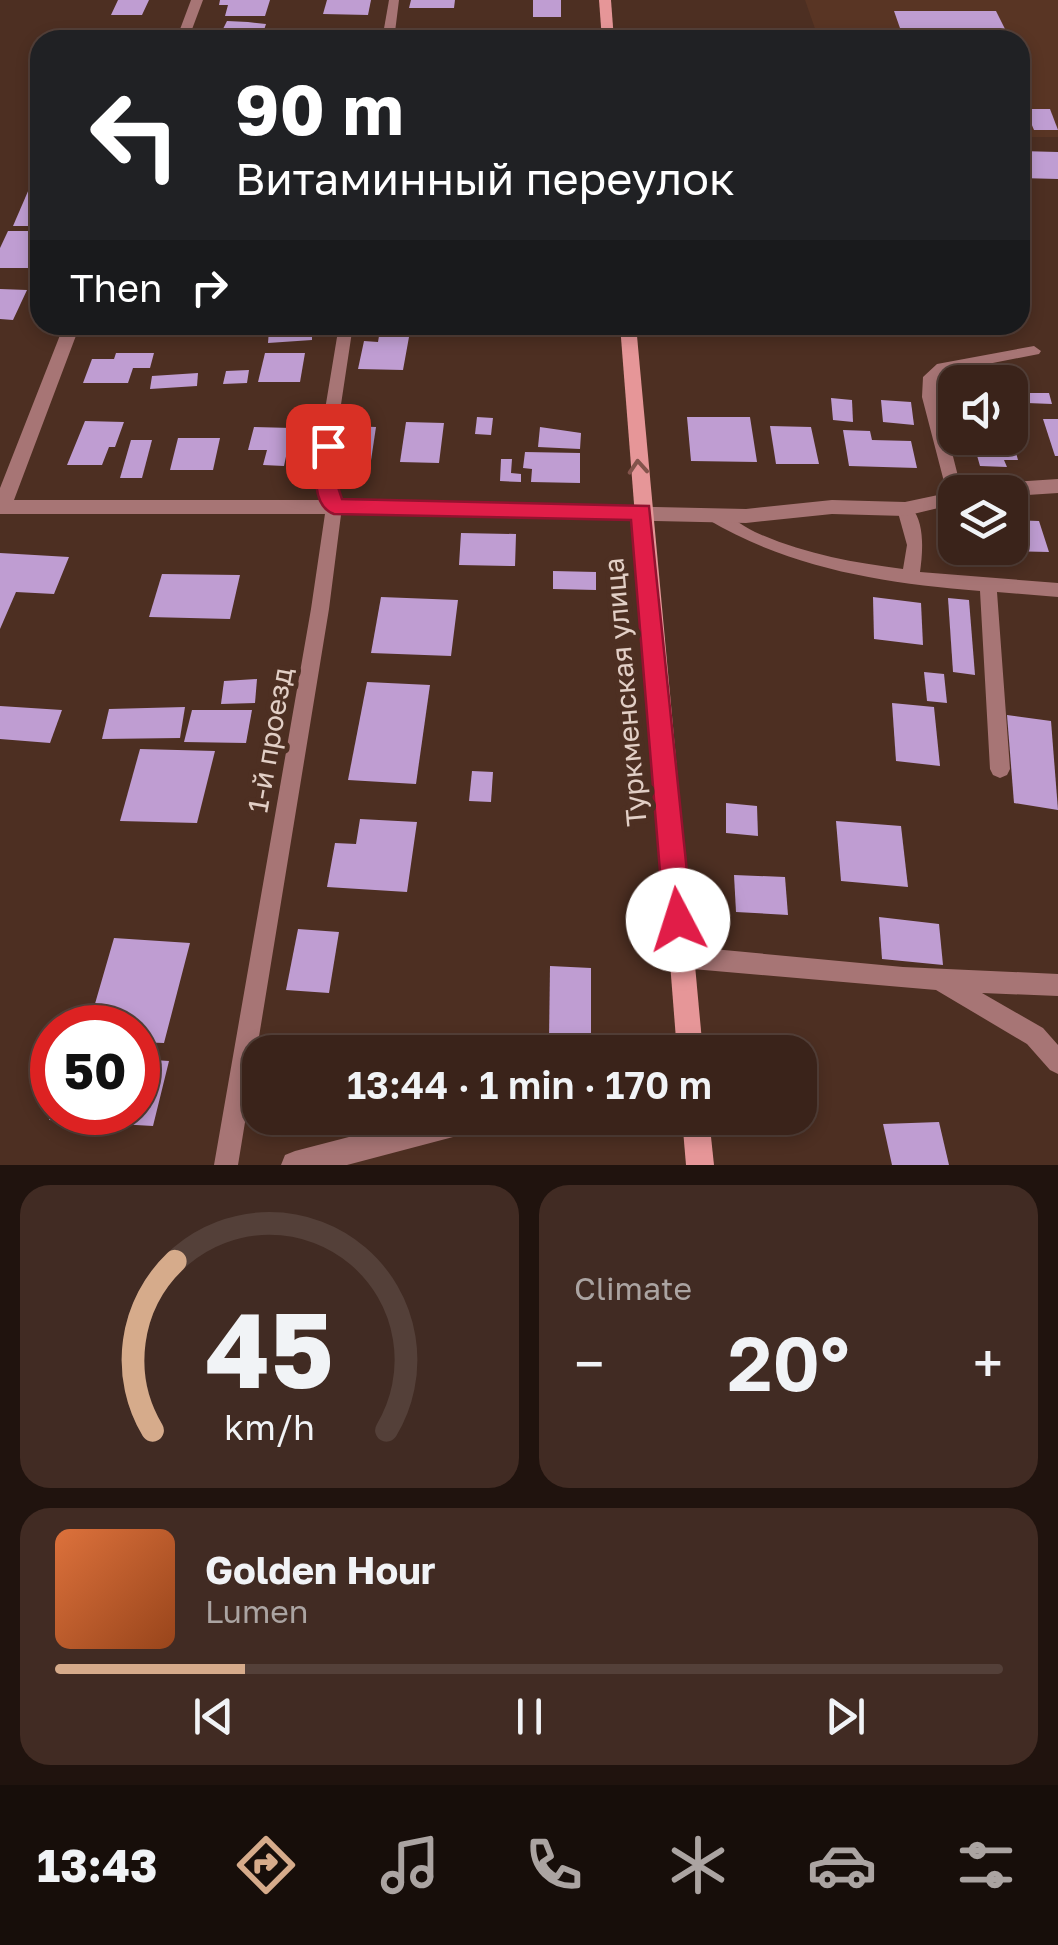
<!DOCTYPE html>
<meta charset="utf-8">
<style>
:root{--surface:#3a231a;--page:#412b23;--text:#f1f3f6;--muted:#aba4a2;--line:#544039;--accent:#d6ab8b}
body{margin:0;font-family:"Golos Text",sans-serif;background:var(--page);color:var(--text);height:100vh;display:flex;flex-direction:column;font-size:38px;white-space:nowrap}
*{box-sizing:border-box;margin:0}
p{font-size:32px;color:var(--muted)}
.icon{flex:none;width:55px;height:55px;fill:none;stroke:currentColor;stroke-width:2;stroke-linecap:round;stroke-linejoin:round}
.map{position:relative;height:1165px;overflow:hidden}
.sheet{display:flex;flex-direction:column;gap:20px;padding:20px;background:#20130e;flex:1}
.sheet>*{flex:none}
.banner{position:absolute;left:30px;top:30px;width:1000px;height:305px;border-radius:30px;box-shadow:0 5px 15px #0003,0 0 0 2px var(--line);background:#202124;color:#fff;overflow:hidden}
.buttons{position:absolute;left:938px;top:365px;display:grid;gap:20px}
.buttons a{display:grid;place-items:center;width:90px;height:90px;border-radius:20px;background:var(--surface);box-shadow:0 5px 15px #0003,0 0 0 2px var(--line);font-size:50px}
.speed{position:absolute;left:30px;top:1005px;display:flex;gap:20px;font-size:50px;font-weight:700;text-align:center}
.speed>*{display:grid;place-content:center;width:130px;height:130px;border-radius:50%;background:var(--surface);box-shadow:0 5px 15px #0003,0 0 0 2px var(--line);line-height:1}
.speed .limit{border:15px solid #d22;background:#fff;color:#111}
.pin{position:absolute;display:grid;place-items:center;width:85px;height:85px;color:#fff;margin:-42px;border-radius:20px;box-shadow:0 5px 15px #0006}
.me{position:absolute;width:110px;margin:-55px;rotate:355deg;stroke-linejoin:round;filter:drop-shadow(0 0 8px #0008)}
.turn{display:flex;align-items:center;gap:35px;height:210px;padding:0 40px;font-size:45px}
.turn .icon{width:130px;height:130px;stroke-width:2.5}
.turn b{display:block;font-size:70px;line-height:85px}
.then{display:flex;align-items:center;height:95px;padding:0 40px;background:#0003;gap:20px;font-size:38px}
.big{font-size:75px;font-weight:600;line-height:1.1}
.sheet .tile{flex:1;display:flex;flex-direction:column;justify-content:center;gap:15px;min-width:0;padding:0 35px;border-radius:30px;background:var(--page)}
.sheet .dial{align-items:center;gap:0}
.dial svg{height:260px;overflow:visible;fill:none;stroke:var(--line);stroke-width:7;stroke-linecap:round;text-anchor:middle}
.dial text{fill:var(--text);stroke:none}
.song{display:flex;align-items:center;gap:30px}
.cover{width:120px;height:120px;border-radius:15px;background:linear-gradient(135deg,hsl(20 70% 55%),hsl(20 70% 35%))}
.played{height:10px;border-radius:5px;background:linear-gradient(90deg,var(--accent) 20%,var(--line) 20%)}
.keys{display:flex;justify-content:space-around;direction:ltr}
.heat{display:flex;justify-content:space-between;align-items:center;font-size:55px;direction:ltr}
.sheet .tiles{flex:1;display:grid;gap:20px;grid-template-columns:1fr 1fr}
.tile:last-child{grid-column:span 2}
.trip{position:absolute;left:242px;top:1035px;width:575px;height:100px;border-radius:30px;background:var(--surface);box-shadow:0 5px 15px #0003,0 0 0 2px var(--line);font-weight:600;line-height:100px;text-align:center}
.tabs{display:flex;height:160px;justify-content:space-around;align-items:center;background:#170e0a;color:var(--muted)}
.tabs .icon{width:70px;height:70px}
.tabs .selected{color:var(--accent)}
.tabs b{font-size:45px;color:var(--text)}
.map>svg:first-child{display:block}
</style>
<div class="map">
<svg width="1058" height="1165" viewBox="0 0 1058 1165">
<rect width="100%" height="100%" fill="#4d2f22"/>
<path fill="#593524" d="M805,0H1058V137H1020V40H819Z"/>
<g fill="#bf9dd2">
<path d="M118,0H149L142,15H111Z"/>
<path d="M220,0H270L265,16H225L228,5H219Z"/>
<path d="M327,0H371L368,15L323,14Z"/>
<path d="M411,0H455L454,8H409Z"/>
<rect x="533" y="0" width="28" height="17"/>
<path d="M894,11H996L1006,31H901Z"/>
<path d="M227,21L248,22L266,24L264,30L223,29Z"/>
<path d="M1025,109H1050L1058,130H1034Z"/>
<path d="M1020,151L1058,152V179L1020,178Z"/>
<path d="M32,182H40V226H13Z"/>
<path d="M8,231H40L28,268H0V248Z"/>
<path d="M0,289L27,290L13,320L0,319Z"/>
<path d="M312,327V340L268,343L269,330Z"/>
<path d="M379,336L409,337L403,370L358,369L364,341L378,342Z"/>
<path d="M116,353H154L150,368H133L128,383H83L92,359H114Z"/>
<path d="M265,353H305L300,382H258Z"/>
<path d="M249,370L247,383L223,384L226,371Z"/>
<path d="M198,373L197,386L150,389L152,376Z"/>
<path d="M1024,393H1049L1052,404L1027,403Z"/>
<path d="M831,398L852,400L853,422L833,420Z"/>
<path d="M881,400L911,402L914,425L883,422Z"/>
<path d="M477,417L493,418L491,435L475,434Z"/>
<path d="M687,417H750L757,462L691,461Z"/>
<path d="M1043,419H1058V456H1055Z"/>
<path d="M85,421L124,422L115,447H109L102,465H67Z"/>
<path d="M406,422L444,423L439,463L400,462Z"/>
<path d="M345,426L376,427L370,467L338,466Z"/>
<path d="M770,426L811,427L819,464H776Z"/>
<path d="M254,427L292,428L284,466L263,465L267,450H248Z"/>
<path d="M540,427L581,433L580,449L538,447Z"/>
<path d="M843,430L870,431L872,440L911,441L917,468L849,466Z"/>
<path d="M178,438H220L213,470H170Z"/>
<path d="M972,438H1012L1018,460H1004L1007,467L980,466Z"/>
<path d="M131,440H152L142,478H120Z"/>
<path d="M525,452L580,453V483L531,482L532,469L523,468Z"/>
<path d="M501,459H512L511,473L521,474V482L500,481Z"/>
<path d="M1010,520L1039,521L1049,552L1000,551L999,548H1010Z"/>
<path d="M461,533L516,534L515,566L459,565Z"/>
<path d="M0,553L69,557L54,594L16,592L0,629Z"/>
<path d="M553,571L596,572V590L553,589Z"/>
<path d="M162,574L240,575L230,619L149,617Z"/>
<path d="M381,597L458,600L451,656L371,653Z"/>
<path d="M873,597L921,603L923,645L874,639Z"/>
<path d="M948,598L969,600L975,675L953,672Z"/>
<path d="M924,672L944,674L947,703L927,701Z"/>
<path d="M257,679L255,703L221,704L224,681Z"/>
<path d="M367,682L430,685L416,784L348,780Z"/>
<path d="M892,703L934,707L940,766L896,761Z"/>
<path d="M0,706L62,710L50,743L0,739Z"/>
<path d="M185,707L180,738L102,739L109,709Z"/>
<path d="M192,710H252L246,743L184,742Z"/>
<path d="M1007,715L1051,721L1058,810L1014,803Z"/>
<path d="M140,749L215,751L197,823L120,821Z"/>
<path d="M472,771L493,772L491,802L469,801Z"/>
<path d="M726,803L757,806L758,836L726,833Z"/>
<path d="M360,819L417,822L407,892L327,887L335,843L356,844Z"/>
<path d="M836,821L901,826L908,887L841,881Z"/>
<path d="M734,875L785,877L788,915L736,912Z"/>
<path d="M879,917L939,924L943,965L882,959Z"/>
<path d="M298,929L339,932L329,993L286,990Z"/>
<path d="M114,938L190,943L164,1043L138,1042V1028H88Z"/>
<path d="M550,966L591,968V1041L549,1040Z"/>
<path d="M138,1059L169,1061L153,1126L49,1120L51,1112H138Z"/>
<path d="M939,1122L949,1165H892L883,1124Z"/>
</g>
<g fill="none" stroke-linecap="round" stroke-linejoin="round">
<g fill="#a77575" fill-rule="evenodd">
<path d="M389,0H399L394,40H382Z"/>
<path d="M339,325H353L332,464L342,507L329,609L238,1165H214L311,609L326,507L316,464Z"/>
<path d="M1034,346L1041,351L1039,354L947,372L938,379V397L962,492H955V503L949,501L922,397L923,377L937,364Z"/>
<path d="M905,503C926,514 923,551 920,572L1058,583V597L997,592L1010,769L1007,775L1000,778L993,775L990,769L980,591C884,583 791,569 707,519L705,515L713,509C728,514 741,525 755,532C801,553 853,563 903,569L907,545L897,509Z"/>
<path d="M681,946L903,967L1058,974V996L982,993L1043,1028L1058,1045V1074L1050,1070L1027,1044L936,990L681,968L673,965L670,957L673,949Z"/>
</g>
<g fill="#a77575" fill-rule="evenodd">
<path d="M191,0H203L188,40H176Z"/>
<path d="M64,325H80L14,500H334L746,509L832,500L905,502L957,491L966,485L1058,479V493L1010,496V492H955V504L905,516L832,514L746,523L334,514H0V488Z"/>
<path d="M422,1118H486L482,1128L472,1132L347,1165H281L285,1155L295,1151Z"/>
</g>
<g fill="#e69698" fill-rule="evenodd">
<path d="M599,0H611L614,40H602Z"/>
<path d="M620,325H636L703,1052H677Z"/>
<path d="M682,1118H709L714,1165H686Z"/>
</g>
</g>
<defs><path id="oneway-chevron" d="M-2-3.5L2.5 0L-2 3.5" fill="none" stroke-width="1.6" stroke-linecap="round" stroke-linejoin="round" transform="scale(2.5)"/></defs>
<use stroke="#83534b" href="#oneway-chevron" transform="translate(638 467) rotate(-94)"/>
<path fill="#e11d48" stroke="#92132f" stroke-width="2.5" d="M328,439L339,446L335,478L342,499L649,506L692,920L688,929L678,933L668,929L664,920L631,520L334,514C310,506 316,466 318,446Z"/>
<g text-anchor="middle" stroke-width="10" stroke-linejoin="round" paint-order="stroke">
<g font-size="28" fill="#e2cfc6" stroke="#4d2f22">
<text transform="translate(625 692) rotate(-95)" y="10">Туркменская улица</text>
<text transform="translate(270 740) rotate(-80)" y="10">1-й проезд</text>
</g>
</g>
</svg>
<div class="buttons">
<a><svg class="icon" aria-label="sound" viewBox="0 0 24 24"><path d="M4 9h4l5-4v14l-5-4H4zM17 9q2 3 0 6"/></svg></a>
<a><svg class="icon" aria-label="layers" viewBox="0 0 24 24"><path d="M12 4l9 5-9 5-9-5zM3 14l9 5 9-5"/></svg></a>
</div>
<div class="speed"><div class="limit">50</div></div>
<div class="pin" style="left:328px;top:446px;background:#d93025"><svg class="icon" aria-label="arrive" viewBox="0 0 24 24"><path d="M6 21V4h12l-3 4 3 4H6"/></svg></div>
<svg class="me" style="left:678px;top:920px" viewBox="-20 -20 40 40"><circle r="19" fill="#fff"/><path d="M0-13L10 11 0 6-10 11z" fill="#e11d48"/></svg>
<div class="trip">13:44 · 1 min · 170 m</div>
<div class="banner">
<div class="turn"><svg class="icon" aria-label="left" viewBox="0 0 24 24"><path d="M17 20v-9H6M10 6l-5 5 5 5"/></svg><div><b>90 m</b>Витаминный переулок</div></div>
<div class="then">Then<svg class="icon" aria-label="right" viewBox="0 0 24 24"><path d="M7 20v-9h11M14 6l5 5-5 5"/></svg></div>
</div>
</div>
<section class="sheet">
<div class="tiles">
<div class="tile dial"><svg viewBox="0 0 100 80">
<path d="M14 69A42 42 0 1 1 86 69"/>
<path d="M14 69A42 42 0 0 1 21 17" stroke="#d6ab8b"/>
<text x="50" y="56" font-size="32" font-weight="700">45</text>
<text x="50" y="72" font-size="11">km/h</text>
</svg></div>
<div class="tile"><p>Climate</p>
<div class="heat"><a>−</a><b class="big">20°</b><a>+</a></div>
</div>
<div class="tile">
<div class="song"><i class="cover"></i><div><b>Golden Hour</b><p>Lumen</p></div></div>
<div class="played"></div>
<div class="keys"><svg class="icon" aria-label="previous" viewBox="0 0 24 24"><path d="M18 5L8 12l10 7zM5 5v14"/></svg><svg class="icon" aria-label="pause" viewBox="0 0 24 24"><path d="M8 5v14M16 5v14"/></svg><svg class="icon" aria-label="next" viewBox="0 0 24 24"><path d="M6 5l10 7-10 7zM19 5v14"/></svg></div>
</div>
</div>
</section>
<nav class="tabs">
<b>13:43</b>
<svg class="icon selected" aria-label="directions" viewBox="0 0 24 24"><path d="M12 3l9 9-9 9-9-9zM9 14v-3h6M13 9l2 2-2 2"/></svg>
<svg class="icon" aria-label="music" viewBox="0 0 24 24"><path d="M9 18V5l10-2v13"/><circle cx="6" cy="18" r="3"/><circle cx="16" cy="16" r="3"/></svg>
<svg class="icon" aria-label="phone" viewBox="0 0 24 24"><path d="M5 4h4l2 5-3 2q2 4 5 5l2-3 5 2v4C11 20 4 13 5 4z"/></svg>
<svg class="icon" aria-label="climate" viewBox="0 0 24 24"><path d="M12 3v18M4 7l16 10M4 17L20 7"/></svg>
<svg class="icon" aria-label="car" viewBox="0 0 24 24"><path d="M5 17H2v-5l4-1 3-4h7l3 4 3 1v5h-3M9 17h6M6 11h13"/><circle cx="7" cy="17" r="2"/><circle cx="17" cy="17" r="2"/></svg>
<svg class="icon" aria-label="filters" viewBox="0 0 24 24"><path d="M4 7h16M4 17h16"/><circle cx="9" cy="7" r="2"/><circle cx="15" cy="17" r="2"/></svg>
</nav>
